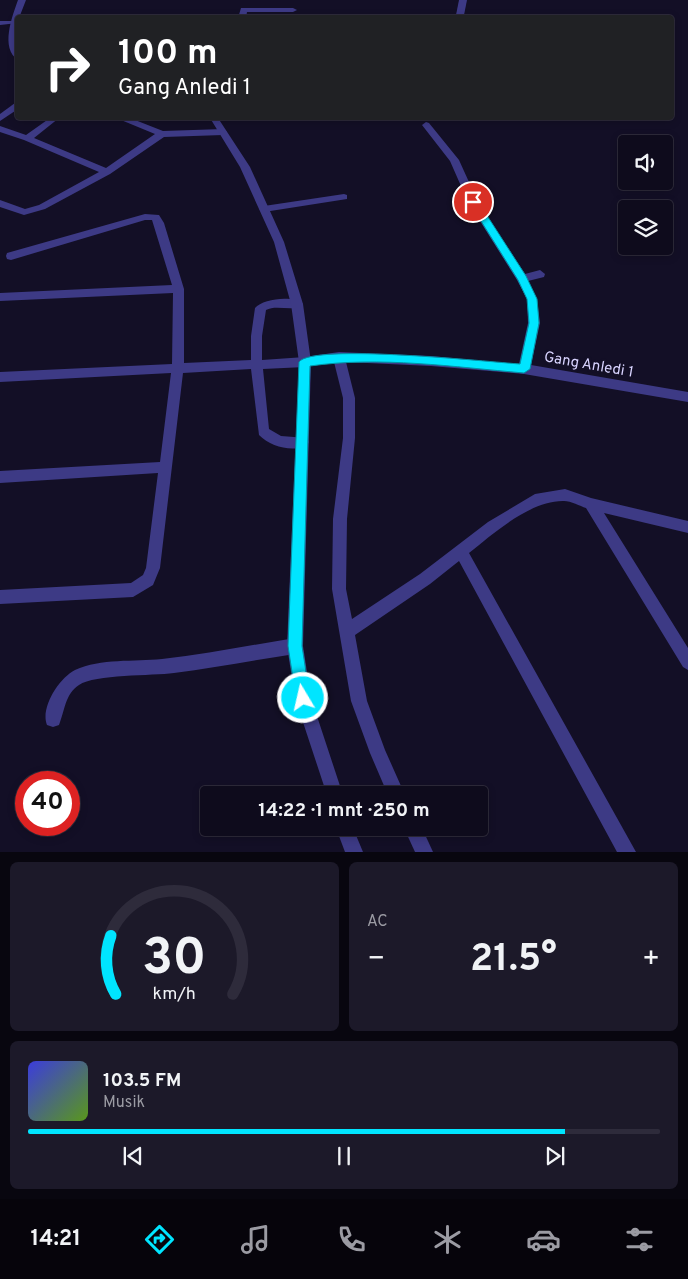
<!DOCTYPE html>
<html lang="id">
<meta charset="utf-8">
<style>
:root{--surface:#0e0b1c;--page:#1c1929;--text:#f1f3f6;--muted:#9b9ba3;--line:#2e2b3b;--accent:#00e5ff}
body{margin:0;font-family:Overpass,sans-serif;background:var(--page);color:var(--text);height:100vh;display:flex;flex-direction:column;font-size:19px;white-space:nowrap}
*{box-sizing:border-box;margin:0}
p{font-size:16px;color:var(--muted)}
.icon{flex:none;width:28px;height:28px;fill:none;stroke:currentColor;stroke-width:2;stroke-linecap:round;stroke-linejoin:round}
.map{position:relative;height:852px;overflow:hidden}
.sheet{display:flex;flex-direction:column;gap:10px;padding:10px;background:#08060f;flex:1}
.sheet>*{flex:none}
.guide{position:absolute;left:15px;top:15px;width:659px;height:105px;border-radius:5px;box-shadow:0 2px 8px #0003,0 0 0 1px var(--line);background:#202124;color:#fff;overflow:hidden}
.controls{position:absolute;left:618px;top:135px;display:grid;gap:10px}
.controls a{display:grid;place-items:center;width:55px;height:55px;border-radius:5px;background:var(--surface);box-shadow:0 2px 8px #0003,0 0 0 1px var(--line);font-size:25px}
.speed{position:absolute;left:15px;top:771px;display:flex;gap:10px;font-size:25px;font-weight:700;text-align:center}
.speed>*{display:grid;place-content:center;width:65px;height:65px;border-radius:50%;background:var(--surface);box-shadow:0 2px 8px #0003,0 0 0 1px var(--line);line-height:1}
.speed .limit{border:8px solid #d22;background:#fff;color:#111}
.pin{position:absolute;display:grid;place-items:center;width:42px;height:42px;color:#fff;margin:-21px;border:2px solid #fff;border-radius:50%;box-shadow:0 1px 5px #0007}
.me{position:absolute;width:55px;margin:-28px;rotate:351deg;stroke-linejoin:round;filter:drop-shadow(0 0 4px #0008)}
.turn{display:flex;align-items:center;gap:18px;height:105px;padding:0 20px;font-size:22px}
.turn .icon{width:65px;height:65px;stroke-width:2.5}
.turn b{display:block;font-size:35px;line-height:42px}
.big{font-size:38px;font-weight:700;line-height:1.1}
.sheet .card{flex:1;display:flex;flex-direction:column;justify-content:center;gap:8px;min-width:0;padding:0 18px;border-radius:8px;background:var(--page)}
.sheet .dial{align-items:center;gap:0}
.dial svg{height:130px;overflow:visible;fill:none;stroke:var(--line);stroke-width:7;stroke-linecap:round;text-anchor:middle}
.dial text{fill:var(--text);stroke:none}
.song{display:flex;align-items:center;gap:15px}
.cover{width:60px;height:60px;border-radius:8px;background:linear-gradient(135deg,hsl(240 70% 55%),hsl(90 70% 35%))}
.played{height:5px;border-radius:2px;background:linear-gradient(90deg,var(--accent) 85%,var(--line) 85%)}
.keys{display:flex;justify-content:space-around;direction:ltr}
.heat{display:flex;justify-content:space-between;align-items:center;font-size:28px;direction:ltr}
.sheet .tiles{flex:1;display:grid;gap:10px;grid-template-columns:1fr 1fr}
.card:last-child{grid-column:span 2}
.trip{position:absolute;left:200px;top:786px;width:288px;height:50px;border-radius:5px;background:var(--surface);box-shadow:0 2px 8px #0003,0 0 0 1px var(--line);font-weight:700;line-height:50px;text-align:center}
.menu{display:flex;height:80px;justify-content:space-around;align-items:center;background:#06040b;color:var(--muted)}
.menu .icon{width:35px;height:35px}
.menu .active{color:var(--accent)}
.menu b{font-size:22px;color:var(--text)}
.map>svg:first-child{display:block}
</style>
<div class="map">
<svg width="688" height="852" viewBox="0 0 688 852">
<rect width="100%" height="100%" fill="#130f26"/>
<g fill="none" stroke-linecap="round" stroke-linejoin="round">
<path fill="#3d3a85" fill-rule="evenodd" d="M295,638L300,641L303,646L300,651L295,654C255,660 214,668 174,673C152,676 95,674 79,685C65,694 65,710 59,725L53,727L47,725C40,708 59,678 75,670C101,658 134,662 162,659C207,654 251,645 295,638Z"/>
<g fill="#3d3a85" fill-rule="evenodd">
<path d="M459,0H467L464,15L460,17L456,15Z"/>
<path d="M241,8H293L297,10L293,12H247L246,18H238Z"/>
<path d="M0,21H14L18,23L0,25Z"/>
<path d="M15,103H18V109L0,121V114Z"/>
<path d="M50,118H59L34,138L106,168L155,134L121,120L120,118H130L163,131L223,129L227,132L223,135L164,137L110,174L45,209L24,215L0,207V200L25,209L39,205L99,172L24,140L0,132V126L26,135Z"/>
<path d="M426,122L429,123L459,160L478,202L525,274L540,270L545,274L544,277L528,281L537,299L540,323L531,365L688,392V402L524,374L431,366L346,362L355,398V438L347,519L346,589L352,619L420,574L488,522L535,494L565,489L591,498L688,521V533L604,513L688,648V670L683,667L586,508C580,506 571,501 564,501C531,500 494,533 469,553L636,852H617L459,561L430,584L355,635L367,701L385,750L405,795H388L370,753L351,701L332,589L333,519L343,438V398L334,362L305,367L263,369L269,429L281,436L307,438L309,442L307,446C291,452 271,447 259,435L251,369L183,373L160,568L153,585L133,597L0,604V590L131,583L143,575L146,568L158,473L0,483V471L160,462L171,373L0,382V372L172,364L173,293L0,301V293L172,285L152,220H145L11,260L7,259L6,256L7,253L145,214L159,215L164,223L184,289V363L251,360V336L255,308C263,298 295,295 303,304C295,313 277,304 266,310L262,336V360L305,357L339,352L431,356L519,364L528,323L527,299L517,280L468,202L450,161L422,125Z"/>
<path d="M344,194L347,195V199L264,212L259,209L264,206Z"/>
<path d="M404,828H422L433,852H415Z"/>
</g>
<g fill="#3d3a85" fill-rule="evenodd">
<path d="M18,0H26L19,18H18L14,38L18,60C0,48 12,17 18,0Z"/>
<path d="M210,118H218L250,167L284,242L303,304L311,362L303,646L311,698L343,795H327L295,698L287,646L299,362L291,304L274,242L240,167Z"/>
<path d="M336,828H353L363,852H345Z"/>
</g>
</g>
<path fill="#00e5ff" stroke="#0095a6" d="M473,199L477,200L526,276L537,299L539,323L530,369L524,373C454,367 380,356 310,366L302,646L310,698L308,703L303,706L298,703L296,698L288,646L299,362C312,343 490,362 520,364L529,323L527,299L518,280L469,202Z"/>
<g text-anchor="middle" stroke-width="5" stroke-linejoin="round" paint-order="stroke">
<g font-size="15" fill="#d9d4ff" stroke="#130f26">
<text transform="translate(589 364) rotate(10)" y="5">Gang Anledi 1</text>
</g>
</g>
</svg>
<div class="controls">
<a><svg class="icon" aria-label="sound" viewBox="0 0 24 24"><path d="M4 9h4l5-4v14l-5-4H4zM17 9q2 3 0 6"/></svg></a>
<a><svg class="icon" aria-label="layers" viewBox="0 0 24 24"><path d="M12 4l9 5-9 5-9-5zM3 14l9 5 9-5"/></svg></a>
</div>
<div class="speed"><div class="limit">40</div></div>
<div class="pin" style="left:473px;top:202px;background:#d93025"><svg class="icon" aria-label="arrive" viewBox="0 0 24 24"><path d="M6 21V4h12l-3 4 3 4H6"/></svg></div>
<svg class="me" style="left:303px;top:698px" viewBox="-20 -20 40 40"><circle r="17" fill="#00e5ff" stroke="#fff" stroke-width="3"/><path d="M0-11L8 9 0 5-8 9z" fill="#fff"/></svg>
<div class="trip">14:22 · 1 mnt · 250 m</div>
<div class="guide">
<div class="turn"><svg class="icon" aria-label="right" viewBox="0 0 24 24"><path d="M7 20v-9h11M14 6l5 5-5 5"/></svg><div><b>100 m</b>Gang Anledi 1</div></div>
</div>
</div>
<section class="sheet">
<div class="tiles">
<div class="card dial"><svg viewBox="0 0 100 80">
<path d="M14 69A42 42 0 1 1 86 69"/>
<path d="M14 69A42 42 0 0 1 11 33" stroke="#00e5ff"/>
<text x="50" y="56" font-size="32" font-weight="700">30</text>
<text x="50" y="72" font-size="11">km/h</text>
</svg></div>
<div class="card"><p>AC</p>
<div class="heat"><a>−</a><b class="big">21.5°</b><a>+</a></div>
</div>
<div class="card">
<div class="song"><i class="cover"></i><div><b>103.5 FM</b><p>Musik</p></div></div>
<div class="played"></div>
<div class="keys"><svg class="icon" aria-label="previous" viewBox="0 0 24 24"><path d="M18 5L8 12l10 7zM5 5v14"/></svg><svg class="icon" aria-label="pause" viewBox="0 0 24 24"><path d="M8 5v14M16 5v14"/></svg><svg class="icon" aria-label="next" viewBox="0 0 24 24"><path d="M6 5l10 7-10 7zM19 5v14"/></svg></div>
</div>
</div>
</section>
<nav class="menu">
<b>14:21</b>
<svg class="icon active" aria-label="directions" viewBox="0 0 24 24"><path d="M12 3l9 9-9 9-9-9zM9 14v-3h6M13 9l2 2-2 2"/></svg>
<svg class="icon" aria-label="music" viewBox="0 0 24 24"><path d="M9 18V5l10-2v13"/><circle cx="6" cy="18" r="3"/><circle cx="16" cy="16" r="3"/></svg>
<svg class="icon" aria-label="phone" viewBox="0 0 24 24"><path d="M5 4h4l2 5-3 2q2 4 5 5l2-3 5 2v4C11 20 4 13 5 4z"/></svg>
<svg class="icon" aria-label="climate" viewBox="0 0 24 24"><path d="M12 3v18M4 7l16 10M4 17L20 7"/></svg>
<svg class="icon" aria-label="car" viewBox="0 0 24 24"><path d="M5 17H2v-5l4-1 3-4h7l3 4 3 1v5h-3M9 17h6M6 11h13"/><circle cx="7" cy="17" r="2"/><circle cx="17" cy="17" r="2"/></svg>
<svg class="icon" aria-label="filters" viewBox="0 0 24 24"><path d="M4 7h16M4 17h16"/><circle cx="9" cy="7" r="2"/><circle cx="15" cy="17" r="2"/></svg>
</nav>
